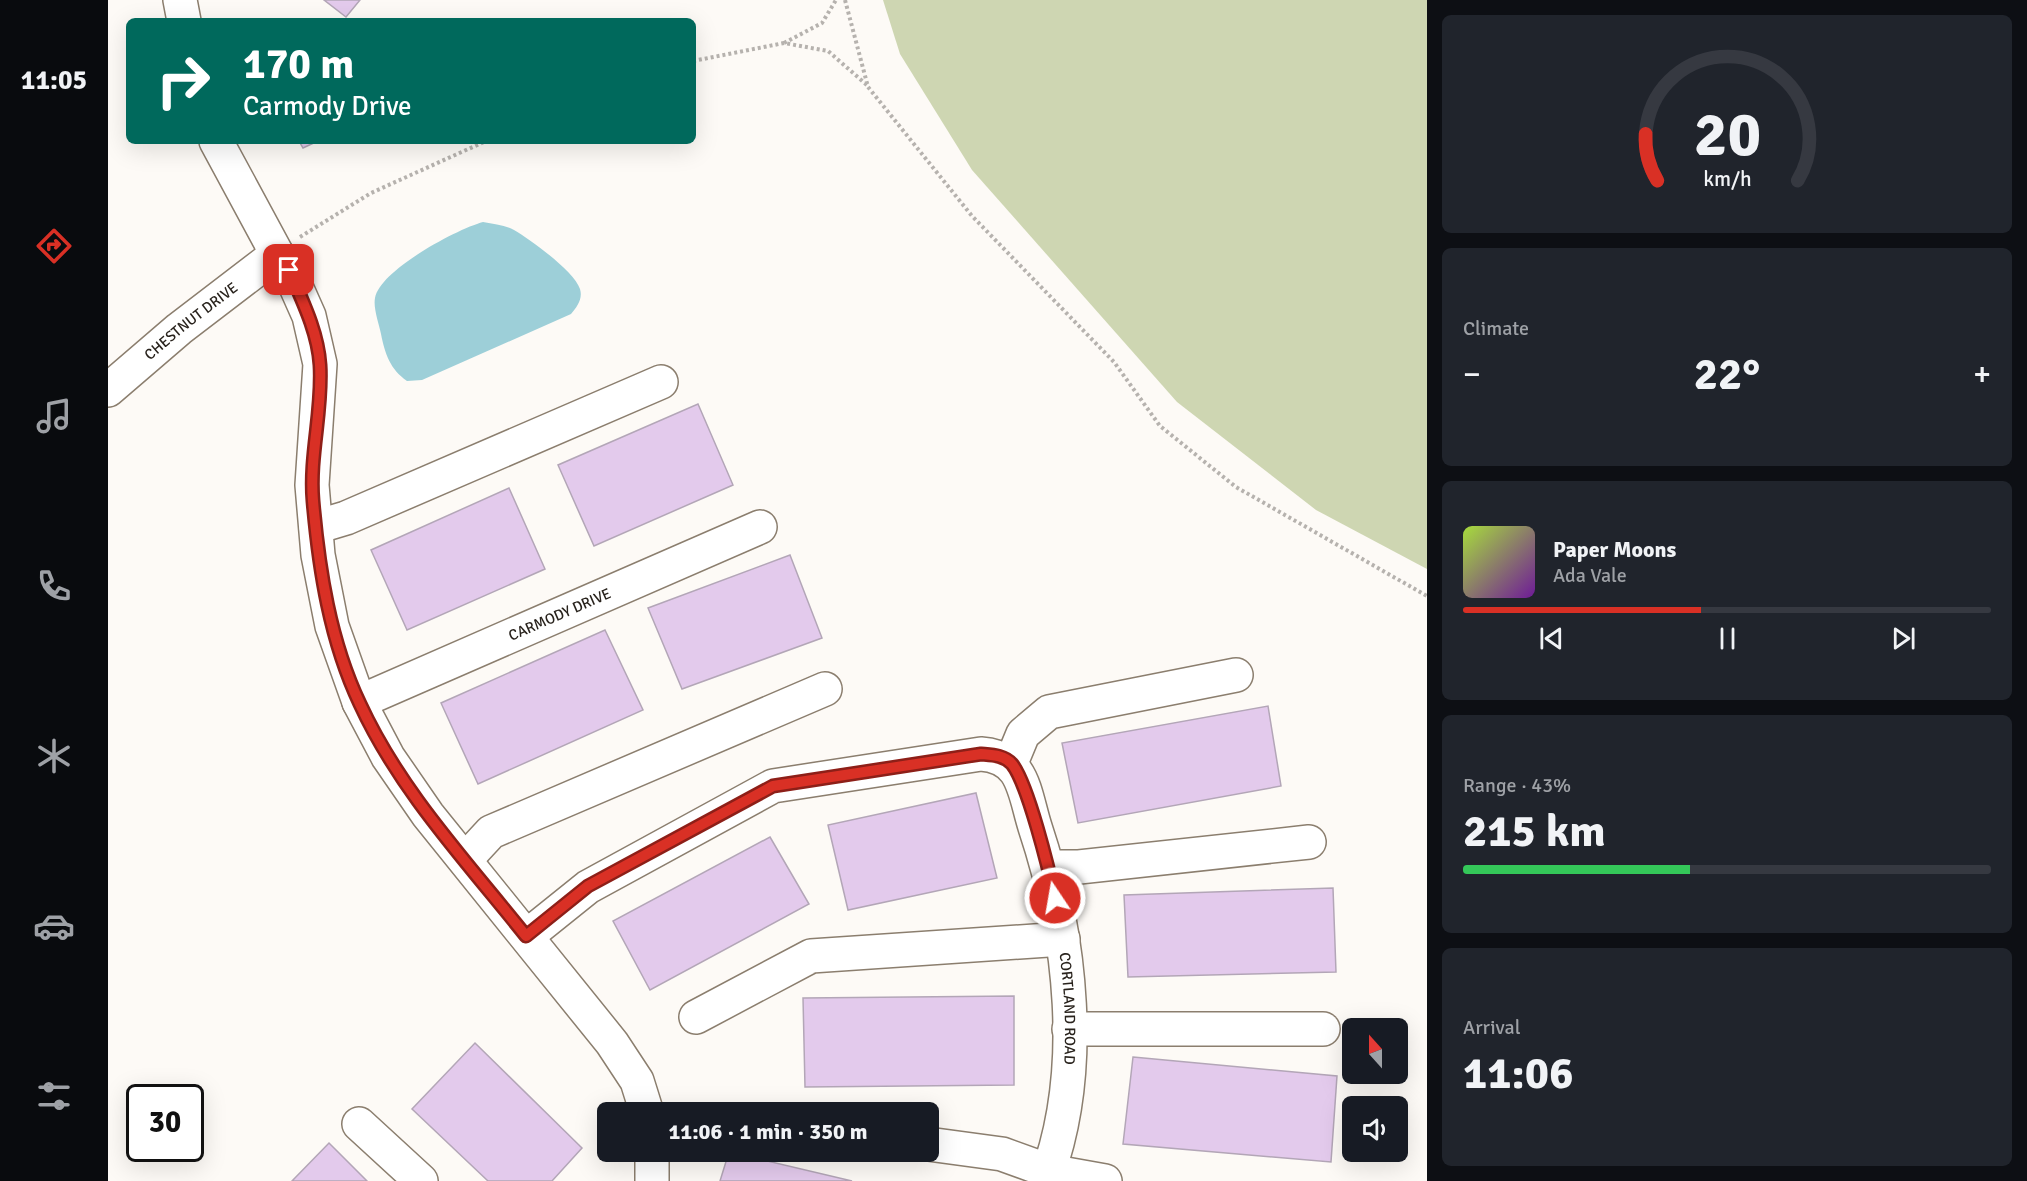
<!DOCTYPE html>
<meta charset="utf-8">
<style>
:root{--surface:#171b24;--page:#20242c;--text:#f1f3f6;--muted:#9ea1a6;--line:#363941;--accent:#d93025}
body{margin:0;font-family:Signika,sans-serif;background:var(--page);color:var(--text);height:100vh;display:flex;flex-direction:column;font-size:22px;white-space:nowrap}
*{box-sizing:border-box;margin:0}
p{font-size:20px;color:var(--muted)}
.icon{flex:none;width:33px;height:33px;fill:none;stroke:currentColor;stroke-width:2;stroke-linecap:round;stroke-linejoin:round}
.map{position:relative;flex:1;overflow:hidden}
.details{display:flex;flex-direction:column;gap:15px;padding:15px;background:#0d0f14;width:600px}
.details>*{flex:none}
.top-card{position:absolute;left:18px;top:18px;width:570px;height:126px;border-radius:9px;box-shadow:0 6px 24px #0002;background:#00695c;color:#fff;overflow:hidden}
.needle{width:39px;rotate:339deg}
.controls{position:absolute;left:1234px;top:1018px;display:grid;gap:12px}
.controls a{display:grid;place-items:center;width:66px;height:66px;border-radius:9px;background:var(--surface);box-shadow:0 6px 24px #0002;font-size:30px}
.speed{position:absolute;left:18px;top:1084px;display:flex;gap:12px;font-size:30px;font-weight:700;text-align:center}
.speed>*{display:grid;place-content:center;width:78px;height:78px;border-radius:50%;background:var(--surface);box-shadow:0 6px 24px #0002;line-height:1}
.speed .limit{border:3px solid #111;border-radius:9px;background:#fff;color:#111}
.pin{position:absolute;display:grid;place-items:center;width:51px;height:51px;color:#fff;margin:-26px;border-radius:12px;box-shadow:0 3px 9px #0006}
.me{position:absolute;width:66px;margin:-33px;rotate:348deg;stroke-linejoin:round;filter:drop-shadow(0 0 4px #0008)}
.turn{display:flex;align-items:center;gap:21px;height:126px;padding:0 18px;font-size:27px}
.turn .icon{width:78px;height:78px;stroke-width:2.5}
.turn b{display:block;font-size:42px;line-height:51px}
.big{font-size:45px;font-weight:700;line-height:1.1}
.details .widget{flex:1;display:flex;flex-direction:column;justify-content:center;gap:9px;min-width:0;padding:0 21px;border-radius:9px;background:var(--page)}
.details .dial{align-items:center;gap:0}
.dial svg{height:156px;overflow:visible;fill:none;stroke:var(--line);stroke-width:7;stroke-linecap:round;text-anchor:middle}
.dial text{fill:var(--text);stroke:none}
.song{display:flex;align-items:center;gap:18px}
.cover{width:72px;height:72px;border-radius:9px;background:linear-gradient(135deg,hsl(80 70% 55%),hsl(280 70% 35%))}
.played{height:6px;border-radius:3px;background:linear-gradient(90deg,var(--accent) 45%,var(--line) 45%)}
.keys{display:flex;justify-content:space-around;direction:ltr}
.heat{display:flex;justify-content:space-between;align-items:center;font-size:33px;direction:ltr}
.charge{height:9px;border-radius:4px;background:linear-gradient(90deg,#34c759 43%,var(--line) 0)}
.trip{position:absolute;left:489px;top:1102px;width:342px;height:60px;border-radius:9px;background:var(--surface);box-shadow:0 6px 24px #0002;font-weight:700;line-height:60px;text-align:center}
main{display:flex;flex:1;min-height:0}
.dock{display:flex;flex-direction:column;width:108px;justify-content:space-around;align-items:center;background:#090b0e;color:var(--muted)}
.dock .icon{width:42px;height:42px}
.dock .current{color:var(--accent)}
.dock b{font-size:27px;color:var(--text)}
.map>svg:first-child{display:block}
</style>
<main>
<nav class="dock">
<b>11:05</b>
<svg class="icon current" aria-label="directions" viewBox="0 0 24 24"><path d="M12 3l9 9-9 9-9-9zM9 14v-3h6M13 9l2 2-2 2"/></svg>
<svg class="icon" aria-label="music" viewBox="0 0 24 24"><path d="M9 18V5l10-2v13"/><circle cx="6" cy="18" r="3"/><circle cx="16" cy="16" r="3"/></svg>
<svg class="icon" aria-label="phone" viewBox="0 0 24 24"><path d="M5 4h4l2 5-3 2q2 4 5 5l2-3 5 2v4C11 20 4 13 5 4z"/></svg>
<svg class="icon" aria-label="climate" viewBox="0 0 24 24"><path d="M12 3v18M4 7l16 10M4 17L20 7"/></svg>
<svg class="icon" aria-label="car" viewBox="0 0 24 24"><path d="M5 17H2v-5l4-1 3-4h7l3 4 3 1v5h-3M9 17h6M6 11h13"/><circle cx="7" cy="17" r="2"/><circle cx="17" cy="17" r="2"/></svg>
<svg class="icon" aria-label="filters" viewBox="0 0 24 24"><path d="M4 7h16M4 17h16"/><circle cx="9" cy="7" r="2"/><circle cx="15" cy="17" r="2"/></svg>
</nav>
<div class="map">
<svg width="1319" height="1181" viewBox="0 0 1319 1181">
<rect width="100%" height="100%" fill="#fdfaf6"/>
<path fill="#ced6b2" d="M775,0H1319V569L1208,510L1069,402L864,170L792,54Z"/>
<path fill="#9dcfd8" d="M375,222C386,224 397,225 406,230C423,240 466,271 472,289C475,299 469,307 463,314L314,380L299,381C282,369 277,354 273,334C271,324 265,308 267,298C272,270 349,229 375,222Z"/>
<g fill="#e3caec" stroke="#b3a6b7" stroke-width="1.5">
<path d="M216,0H252L238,17Z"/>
<path d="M191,141H210L195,148Z"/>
<path d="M590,404L625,485L486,546L450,465Z"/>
<path d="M401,488L437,569L299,630L263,550Z"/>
<path d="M682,555L714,638L574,689L540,608Z"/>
<path d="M497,630L535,710L370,784L333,703Z"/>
<path d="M1160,706L1173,786L970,823L954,743Z"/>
<path d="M868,793L889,878L740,910L720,825Z"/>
<path d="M662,837L701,904L542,990L505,921Z"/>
<path d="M1225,888L1228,972L1020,977L1016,895Z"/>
<path d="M906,996V1085L697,1087L695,998Z"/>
<path d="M367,1043L474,1148L444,1181H380L304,1109Z"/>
<path d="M1025,1057L1229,1076L1223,1162L1015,1144Z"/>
<path d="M221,1143L259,1181H184Z"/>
<path d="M621,1152L744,1181H612Z"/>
</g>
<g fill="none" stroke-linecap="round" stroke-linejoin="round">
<g stroke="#8b7e6e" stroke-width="36">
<g id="minor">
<path d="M72,0L76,21"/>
<path d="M108,141L169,254L181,271L201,316L212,364L204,485L210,555L224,626L251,702L280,757L320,815L504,1043L529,1081L539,1113"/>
<path id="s1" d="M0,390L71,329L169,254"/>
<path d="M208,527L238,518L553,382"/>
<path id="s2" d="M251,702L652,527"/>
<path d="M903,763L915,734L941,712L1128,675"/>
<path d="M357,860L383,832L717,689"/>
<path d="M940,867H971L1201,842"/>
<path id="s3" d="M419,936L480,887L665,786L873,754C916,757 916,792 927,827C963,935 979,1072 937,1181"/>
<path d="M588,1017L703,956L955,939"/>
<path d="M961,1029H1215"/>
<path d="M251,1124L313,1181"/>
<path d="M820,1144L894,1154L941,1171L997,1181"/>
<path d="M544,1181V1152"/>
</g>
</g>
<g stroke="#b6b2ae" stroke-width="4" stroke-dasharray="3 3" stroke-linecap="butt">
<path d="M737,0L760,87L864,216L1006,362L1052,426L1128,487L1319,596"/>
<path d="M676,43L714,23L728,0"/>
<path d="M585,61L676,43L720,51L760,86"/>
<path d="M192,237L263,193L378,141"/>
</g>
<use href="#minor" stroke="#fff" stroke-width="33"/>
</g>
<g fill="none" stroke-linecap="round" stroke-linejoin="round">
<g stroke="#8d1f18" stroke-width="15">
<path id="route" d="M181,270C194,300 210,332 212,365C215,410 201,456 205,501C211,570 222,641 252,704C292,791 359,862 418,936L480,886L665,786L873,754C884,755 896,755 904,764C920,784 941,870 947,898"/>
</g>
<use href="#route" stroke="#d93025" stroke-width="10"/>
</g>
<g text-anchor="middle" stroke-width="4.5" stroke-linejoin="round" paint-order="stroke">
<g font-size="15" fill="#29231d" stroke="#fff">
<text dy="5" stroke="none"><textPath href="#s1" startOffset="108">CHESTNUT DRIVE</textPath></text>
<text dy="5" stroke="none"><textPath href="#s2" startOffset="219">CARMODY DRIVE</textPath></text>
<text dy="5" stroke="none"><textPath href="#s3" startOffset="784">CORTLAND ROAD</textPath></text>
</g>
</g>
</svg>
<div class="controls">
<a><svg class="needle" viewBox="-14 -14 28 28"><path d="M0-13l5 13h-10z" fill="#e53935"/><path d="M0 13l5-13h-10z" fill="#9ea1a6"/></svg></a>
<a><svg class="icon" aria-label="sound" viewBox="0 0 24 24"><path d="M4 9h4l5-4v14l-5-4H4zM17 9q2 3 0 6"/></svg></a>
</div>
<div class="speed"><div class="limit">30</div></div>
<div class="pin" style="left:181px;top:270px;background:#d93025"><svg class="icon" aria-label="arrive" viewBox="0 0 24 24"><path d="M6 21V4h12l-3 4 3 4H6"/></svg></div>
<svg class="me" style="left:947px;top:898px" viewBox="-20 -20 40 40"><circle r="17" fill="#d93025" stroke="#fff" stroke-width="3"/><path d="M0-11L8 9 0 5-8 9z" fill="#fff"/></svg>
<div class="trip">11:06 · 1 min · 350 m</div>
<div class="top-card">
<div class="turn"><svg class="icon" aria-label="right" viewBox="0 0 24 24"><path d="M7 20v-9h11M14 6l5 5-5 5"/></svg><div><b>170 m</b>Carmody Drive</div></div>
</div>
</div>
<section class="details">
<div class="widget dial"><svg viewBox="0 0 100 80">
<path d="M14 69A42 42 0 1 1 86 69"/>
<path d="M14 69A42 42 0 0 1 8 45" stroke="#d93025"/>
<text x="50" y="56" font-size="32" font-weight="700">20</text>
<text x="50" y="72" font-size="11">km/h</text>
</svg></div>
<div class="widget"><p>Climate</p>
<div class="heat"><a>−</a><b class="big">22°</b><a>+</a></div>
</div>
<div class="widget">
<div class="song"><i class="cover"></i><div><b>Paper Moons</b><p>Ada Vale</p></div></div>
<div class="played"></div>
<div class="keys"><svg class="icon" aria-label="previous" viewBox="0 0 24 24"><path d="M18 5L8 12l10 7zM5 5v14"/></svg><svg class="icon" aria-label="pause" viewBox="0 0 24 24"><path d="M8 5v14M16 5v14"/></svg><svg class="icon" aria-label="next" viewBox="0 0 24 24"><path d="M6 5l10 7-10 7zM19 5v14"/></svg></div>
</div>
<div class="widget"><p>Range · 43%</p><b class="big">215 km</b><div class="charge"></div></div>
<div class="widget"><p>Arrival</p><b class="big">11:06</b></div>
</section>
</main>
